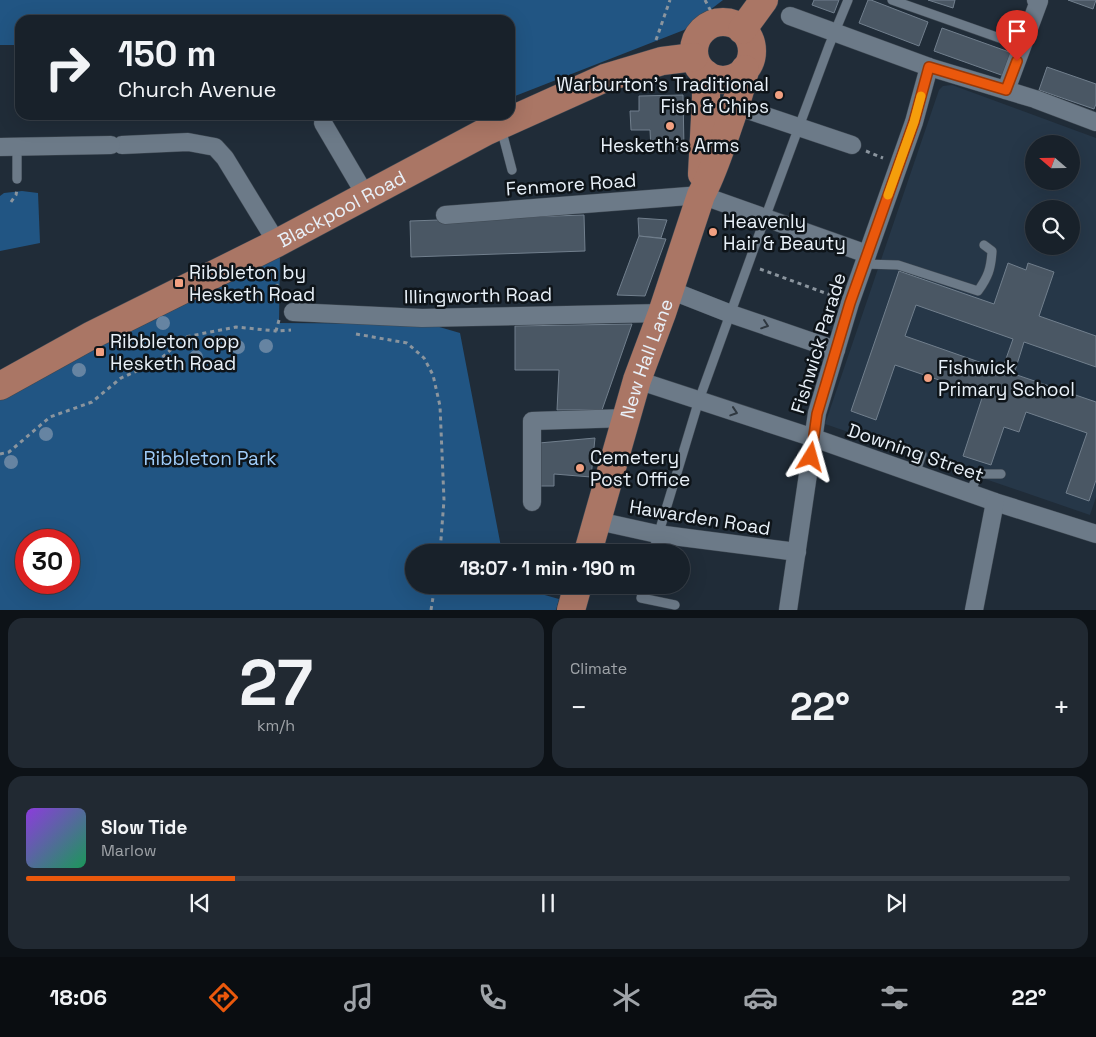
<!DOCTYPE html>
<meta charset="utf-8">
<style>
:root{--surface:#18212a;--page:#212932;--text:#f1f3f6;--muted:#9fa3a8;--line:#363e47;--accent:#ea580c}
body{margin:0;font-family:"Space Grotesk",sans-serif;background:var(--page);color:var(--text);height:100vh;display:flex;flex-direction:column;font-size:19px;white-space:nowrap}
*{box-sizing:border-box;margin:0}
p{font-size:16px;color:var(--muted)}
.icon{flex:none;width:28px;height:28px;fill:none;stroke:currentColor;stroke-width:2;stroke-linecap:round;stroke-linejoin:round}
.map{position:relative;height:610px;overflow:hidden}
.details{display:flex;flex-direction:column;gap:8px;padding:8px;background:#0d1217;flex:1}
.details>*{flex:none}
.banner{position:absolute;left:15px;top:15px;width:500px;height:105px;border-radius:15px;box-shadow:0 5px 20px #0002,0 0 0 1px var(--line);background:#18212a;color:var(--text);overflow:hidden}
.needle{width:32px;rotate:290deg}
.fabs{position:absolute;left:1025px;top:135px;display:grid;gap:10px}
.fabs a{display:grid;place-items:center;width:55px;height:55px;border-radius:50%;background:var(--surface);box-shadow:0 5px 20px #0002,0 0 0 1px var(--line);font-size:25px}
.speed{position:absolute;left:15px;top:529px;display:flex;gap:10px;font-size:25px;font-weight:700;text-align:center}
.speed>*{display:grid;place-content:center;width:65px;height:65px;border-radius:50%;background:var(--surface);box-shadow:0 5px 20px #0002,0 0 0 1px var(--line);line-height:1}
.speed .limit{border:8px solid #d22;background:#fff;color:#111}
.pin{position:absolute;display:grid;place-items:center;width:42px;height:42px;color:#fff;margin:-51px -21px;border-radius:50% 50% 50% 0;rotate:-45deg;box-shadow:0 0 5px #0007}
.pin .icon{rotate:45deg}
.me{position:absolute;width:55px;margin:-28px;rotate:8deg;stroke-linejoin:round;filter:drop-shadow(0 0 4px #0008)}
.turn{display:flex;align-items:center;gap:18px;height:105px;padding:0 20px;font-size:22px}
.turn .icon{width:65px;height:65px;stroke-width:2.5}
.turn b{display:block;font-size:35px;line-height:42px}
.big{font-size:38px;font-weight:700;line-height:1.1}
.details .tile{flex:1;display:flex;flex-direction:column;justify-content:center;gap:8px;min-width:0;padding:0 18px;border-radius:15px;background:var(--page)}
.details .dial{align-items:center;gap:0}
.dial b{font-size:65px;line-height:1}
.song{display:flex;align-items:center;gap:15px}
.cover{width:60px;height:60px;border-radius:8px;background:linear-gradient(135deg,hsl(270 70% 55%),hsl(150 70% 35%))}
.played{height:5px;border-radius:2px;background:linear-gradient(90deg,var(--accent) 20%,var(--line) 20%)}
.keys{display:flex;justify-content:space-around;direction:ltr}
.heat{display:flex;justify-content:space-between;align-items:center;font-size:28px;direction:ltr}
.details .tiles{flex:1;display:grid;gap:8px;grid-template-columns:1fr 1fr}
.tile:last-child{grid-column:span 2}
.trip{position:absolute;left:405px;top:544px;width:285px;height:50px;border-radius:25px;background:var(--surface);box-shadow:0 5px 20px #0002,0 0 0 1px var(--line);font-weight:700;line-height:50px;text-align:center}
.tab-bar{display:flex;height:80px;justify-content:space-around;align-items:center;background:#0a0d11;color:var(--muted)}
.tab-bar .icon{width:35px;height:35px}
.tab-bar .current{color:var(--accent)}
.tab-bar b{font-size:22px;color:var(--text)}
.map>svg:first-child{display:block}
</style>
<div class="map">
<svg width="1096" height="610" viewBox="0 0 1096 610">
<rect width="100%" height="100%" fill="#202c38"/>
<path fill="#263748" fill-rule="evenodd" d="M952,85L1096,138V497L1090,515L825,424L939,90L943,86ZM1034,144H1071V181H1034ZM1034,209H1071V246H1034Z"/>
<g fill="#215583" fill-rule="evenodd">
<path d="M0,0H723L684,30L510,98V20H20V45H0Z"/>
<path d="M22,191L38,193L40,243L0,251V196L4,193Z"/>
<path d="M280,254L279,323L429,324L460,333L502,552H414V585H509L559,599L556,610H0V400L218,281ZM26,540H69V582H26Z"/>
</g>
<g fill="#4a5764" stroke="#717f8d" fill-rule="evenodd">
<path d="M814,0H839L834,13L812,5Z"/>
<path d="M868,0H871L928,22L919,46L859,23Z"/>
<path d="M928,0H955L953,8Z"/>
<path d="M1068,0H1096L1093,9Z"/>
<path d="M942,28L1012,53L1004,76L934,51Z"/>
<path d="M1047,67L1096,84V104L1094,109L1039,90Z"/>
<path d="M683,95L684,149L651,150L650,130H631L630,111H639V96Z"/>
<path d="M584,215L585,251L411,257L410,221Z"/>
<path d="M638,218L667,220L661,238L639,236Z"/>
<path d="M639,236L666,239L645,296L617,295Z"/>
<path d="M1008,263L1026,270L1028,263L1054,272L1039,316L1096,336V367L1024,342L1014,374L1096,402V480L1089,501L1066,493L1087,433L1026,412L1019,432L1004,427L991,465L963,456L983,395L895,365L876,420L851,411L899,271L994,304ZM916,305L1013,339L1002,370L905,336Z"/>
<path d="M632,324L602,410H557L559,370H515V326Z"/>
<path d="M595,438L591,477L554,474V486H539V443Z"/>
</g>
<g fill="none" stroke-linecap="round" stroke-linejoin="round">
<g stroke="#3f4953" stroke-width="10">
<g id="service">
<path d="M892,0L1022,46"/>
<path d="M501,128L512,170"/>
<path d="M17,147V179"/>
<path d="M864,264L898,265L978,291C988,277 991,269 992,251L984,245"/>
<path d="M915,474L922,454"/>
<path d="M970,493L978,474H1001"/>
<path d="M653,552L699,400L765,218L829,46L848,0"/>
<path d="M644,585L641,598L675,605"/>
</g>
</g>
<g stroke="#3f4953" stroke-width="19">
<g id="minor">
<path d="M790,16L929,67L1035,99L1096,122"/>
<path d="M1006,90L1039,1L1036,0"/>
<path d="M736,106L852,145"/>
<path d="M323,123L366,196"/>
<path d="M122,145L188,142L215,147L225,158L277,243"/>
<path d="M0,147L111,145"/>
<path d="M445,215L701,195L867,254"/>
<path d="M670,290L731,314L836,350"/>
<path d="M293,312L422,318L662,313"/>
<path d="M637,380L814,438L995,502L1096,534"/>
<path d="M532,502V421L627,418"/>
<path d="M598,521L657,534L797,552"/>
<path d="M788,610L817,413L850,303L914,122L929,67"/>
<path d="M974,610L995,502"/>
</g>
</g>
<g stroke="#3f4953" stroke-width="29">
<g id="trunk">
<circle cx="723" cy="51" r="29"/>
<path d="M742,30L764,0"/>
<path d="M702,174L706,99V74"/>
<path id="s1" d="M0,386L92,335L277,243L487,131L605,78L662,61L694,57"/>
<path id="s2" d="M588,552L637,380L662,313L701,195C712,175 718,155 726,133C733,112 741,92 745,69"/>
<path d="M571,610L578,585"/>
</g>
</g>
<g stroke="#8b959e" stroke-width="3" stroke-dasharray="4 4" stroke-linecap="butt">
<path d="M705,0L717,23"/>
<path d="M656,40L670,0"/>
<path d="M866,151L883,158"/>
<path d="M11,202L16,195L17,189"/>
<path d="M275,268L279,302"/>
<path d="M760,269L836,297"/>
<path d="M279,320L276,331L291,330"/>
<path d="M356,334L407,343L424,358L433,375L440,406L444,500L440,552"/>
<path d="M0,454L9,452L50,417L92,402L121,378L157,362L185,337L236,327L276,331"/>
<path d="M431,610L435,585"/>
</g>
<use href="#service" stroke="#6c7a88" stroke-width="9"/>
<use href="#minor" stroke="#6c7a88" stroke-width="18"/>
<use href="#trunk" stroke="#aa7665" stroke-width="28"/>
</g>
<g fill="#6684a2">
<circle cx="163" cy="323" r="7"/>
<circle cx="266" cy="346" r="7"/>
<circle cx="238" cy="347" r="7"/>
<circle cx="196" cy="357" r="7"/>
<circle cx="79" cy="370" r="7"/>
<circle cx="46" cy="434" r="7"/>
<circle cx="11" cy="462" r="7"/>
</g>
<defs><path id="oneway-chevron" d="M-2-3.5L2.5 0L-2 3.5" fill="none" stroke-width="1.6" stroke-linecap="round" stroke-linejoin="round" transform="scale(1.25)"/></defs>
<g stroke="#2f3840">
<use href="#oneway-chevron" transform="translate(765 325) rotate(19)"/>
<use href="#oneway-chevron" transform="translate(734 412) rotate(18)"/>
</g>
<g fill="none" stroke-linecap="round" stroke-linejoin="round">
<g stroke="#983908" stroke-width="12">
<path id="route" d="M811,457L817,414L850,303L914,122L929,67L1006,90L1017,61"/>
</g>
<use href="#route" stroke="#ea580c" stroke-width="9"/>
<path stroke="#f59e0b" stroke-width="9" d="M888,195L914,122L921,96"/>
</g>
<g fill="#f2a081" stroke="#0e1419" stroke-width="2">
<circle cx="779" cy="95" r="5"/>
<circle cx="670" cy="126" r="5"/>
<circle cx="713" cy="232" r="5"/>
<rect x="174" y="278" width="10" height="10" rx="2.5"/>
<rect x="95" y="347" width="10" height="10" rx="2.5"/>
<circle cx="928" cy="378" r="5"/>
<circle cx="580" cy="468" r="5"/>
</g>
<g text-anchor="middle" stroke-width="5" stroke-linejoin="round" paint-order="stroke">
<g font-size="19" fill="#e8f0f8" stroke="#0e1419" text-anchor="start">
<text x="769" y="91" text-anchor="end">Warburton's Traditional<tspan x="769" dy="22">Fish &amp; Chips</tspan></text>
<text x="670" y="152" text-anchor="middle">Hesketh's Arms</text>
<text x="723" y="228">Heavenly<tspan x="723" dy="22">Hair &amp; Beauty</tspan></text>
<text x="189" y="279">Ribbleton by<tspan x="189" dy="22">Hesketh Road</tspan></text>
<text x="110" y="348">Ribbleton opp<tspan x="110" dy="22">Hesketh Road</tspan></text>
<text x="938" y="374">Fishwick<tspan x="938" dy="22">Primary School</tspan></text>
<text x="590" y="464">Cemetery<tspan x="590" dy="22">Post Office</tspan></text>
</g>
<g font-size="19" fill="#e8f0f8" stroke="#0e1419">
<text transform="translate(571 184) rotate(-4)" y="7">Fenmore Road</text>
<text dy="7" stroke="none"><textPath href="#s1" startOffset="385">Blackpool Road</textPath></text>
<text transform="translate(478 295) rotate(-1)" y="7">Illingworth Road</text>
<text transform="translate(818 343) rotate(-73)" y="7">Fishwick Parade</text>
<text dy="7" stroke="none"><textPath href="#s2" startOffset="202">New Hall Lane</textPath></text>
<text transform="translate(916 452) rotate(19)" y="7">Downing Street</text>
<text transform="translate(700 517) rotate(9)" y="7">Hawarden Road</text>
</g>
<g font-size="19" fill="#9fccf9" stroke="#0e1419">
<text x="210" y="465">Ribbleton Park</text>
</g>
</g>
</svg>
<div class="fabs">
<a><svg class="needle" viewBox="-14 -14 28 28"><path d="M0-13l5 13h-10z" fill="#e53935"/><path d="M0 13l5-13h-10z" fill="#9fa3a8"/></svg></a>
<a><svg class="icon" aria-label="search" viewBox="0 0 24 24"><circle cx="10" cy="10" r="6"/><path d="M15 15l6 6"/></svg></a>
</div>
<div class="speed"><div class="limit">30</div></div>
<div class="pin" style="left:1017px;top:61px;background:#d93025"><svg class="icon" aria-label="arrive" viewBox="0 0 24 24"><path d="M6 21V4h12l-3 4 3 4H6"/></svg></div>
<svg class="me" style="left:811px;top:457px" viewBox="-20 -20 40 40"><path d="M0-17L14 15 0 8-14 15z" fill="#ea580c" stroke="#fff" stroke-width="4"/></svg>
<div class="trip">18:07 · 1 min · 190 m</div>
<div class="banner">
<div class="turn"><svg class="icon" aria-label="right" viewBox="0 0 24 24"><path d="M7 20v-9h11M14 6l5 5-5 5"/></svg><div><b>150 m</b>Church Avenue</div></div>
</div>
</div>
<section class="details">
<div class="tiles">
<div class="tile dial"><b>27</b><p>km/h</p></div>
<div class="tile"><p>Climate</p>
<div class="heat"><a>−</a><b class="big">22°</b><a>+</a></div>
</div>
<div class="tile">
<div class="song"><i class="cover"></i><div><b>Slow Tide</b><p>Marlow</p></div></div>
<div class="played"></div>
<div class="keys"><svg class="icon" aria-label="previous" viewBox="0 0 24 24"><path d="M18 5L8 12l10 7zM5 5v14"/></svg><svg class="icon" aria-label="pause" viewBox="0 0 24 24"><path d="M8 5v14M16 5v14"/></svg><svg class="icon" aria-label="next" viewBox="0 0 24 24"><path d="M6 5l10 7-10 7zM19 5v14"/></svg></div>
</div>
</div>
</section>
<nav class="tab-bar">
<b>18:06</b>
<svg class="icon current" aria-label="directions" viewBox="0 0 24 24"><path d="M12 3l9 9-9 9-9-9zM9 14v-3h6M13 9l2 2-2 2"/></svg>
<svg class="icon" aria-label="music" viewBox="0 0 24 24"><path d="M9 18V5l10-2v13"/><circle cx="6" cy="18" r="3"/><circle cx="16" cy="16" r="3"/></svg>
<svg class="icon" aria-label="phone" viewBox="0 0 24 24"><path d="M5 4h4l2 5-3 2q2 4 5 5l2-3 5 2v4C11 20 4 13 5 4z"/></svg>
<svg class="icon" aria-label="climate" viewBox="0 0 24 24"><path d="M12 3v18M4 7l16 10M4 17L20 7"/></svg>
<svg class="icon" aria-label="car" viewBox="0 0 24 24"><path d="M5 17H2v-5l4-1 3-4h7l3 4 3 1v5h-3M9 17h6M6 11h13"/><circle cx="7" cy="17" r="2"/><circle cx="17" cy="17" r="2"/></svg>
<svg class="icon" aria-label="filters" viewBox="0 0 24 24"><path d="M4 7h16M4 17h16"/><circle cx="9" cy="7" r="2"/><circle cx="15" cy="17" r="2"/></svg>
<b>22°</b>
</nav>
